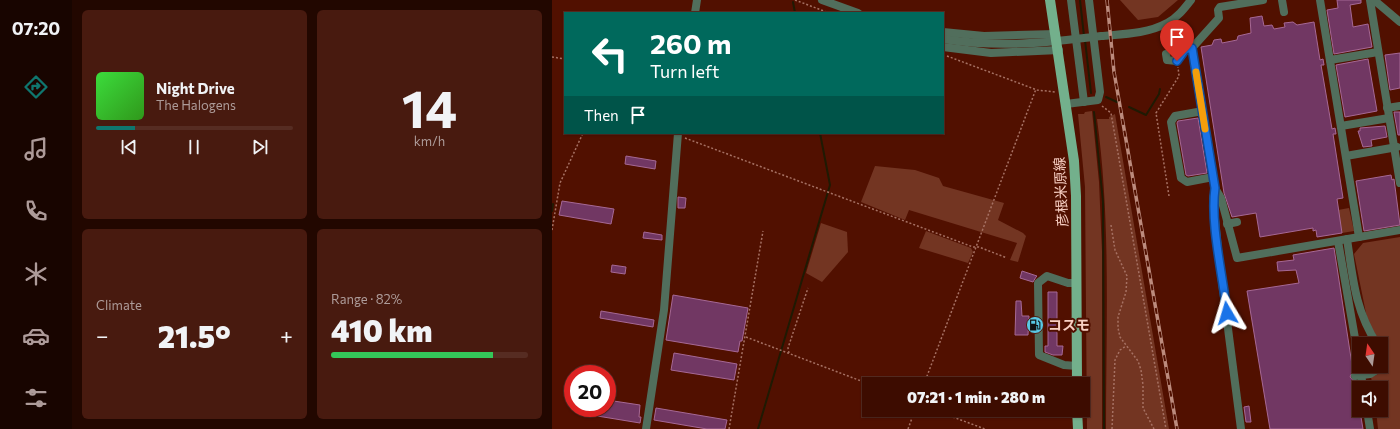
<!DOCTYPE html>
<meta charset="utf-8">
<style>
:root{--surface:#3d0c00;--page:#481a0f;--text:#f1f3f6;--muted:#ad9b99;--line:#562c22;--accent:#0f766e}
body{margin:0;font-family:Commissioner,"Noto Sans JP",sans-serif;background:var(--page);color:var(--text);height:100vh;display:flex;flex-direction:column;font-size:15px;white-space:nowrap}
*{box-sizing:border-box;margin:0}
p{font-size:13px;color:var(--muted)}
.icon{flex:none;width:22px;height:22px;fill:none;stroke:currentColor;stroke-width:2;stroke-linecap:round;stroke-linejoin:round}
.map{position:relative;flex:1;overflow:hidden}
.panel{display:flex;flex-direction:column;gap:10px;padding:10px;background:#220700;width:480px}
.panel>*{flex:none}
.hud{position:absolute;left:12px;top:12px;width:380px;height:122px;border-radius:0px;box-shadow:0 1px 3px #0004,0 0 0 1px var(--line);background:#00695c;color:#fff;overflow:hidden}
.needle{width:26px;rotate:347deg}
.buttons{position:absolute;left:800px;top:337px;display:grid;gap:8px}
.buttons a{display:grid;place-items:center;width:36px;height:36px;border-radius:0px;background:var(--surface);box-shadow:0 1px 3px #0004,0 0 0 1px var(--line);font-size:20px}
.speed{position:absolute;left:12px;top:365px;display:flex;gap:8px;font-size:20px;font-weight:700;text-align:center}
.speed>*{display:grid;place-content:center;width:52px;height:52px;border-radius:50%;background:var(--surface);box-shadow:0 1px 3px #0004,0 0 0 1px var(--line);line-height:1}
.speed .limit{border:6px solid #d22;background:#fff;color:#111}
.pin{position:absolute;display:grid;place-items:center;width:34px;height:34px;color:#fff;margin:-41px -17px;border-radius:50% 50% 50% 0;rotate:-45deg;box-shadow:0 0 4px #0007}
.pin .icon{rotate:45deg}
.me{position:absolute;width:44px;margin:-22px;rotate:353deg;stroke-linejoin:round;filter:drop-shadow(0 0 3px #0008)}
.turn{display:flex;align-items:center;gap:14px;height:84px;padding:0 20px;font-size:18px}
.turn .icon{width:52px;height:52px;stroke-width:2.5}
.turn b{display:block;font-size:28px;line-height:34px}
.then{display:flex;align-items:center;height:38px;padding:0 20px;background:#0003;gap:8px;font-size:15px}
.big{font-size:30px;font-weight:800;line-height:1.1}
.panel .widget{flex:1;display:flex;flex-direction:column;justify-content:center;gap:6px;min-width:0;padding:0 14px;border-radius:6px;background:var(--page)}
.panel .dial{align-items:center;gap:0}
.dial b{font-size:52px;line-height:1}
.song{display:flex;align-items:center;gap:12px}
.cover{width:48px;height:48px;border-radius:6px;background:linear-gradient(135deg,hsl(120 70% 55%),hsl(110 70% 35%))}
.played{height:4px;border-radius:2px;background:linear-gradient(90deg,var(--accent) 20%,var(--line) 20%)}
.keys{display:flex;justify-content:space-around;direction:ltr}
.heat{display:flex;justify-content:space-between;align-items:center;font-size:22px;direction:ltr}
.charge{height:6px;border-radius:3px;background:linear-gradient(90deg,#34c759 82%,var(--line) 0)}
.panel .tiles{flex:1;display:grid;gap:10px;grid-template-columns:repeat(2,1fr)}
.trip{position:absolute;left:310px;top:377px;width:228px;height:40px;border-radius:0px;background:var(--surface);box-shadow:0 1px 3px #0004,0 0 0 1px var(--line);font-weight:800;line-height:40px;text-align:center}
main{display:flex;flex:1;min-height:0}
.menu{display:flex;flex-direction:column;width:72px;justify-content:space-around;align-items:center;background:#180500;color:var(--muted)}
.menu .icon{width:28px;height:28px}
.menu .selected{color:var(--accent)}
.menu b{font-size:18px;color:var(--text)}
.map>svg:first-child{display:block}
</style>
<main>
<nav class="menu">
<b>07:20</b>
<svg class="icon selected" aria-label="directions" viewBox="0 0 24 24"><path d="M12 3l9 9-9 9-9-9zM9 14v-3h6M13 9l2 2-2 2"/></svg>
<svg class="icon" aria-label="music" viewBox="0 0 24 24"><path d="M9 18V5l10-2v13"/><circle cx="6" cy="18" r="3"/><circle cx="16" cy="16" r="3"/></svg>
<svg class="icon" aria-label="phone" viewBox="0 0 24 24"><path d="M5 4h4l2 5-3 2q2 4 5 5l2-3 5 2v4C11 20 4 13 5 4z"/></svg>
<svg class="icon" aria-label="climate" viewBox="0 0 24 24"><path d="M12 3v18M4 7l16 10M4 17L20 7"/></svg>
<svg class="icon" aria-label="car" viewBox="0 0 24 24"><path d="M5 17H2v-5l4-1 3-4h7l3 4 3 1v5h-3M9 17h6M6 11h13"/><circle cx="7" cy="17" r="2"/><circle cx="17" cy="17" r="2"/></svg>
<svg class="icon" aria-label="filters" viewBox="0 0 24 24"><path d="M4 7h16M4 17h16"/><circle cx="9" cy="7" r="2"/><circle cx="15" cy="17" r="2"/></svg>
</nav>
<section class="panel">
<div class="tiles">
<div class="widget">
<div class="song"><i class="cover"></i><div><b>Night Drive</b><p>The Halogens</p></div></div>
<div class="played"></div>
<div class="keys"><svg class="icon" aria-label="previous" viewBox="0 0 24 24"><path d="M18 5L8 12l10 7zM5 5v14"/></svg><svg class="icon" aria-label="pause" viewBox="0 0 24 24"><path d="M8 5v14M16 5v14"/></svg><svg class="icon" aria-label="next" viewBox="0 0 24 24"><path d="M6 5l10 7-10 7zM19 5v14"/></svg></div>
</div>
<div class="widget dial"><b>14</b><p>km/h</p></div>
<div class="widget"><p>Climate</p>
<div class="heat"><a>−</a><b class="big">21.5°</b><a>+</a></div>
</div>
<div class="widget"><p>Range · 82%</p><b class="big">410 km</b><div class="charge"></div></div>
</div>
</section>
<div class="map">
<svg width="848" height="429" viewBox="0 0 848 429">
<rect width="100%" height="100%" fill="#511000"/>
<g fill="#733522">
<path d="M568,0H626L606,17L586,20Z"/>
<path d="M540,111L547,182L550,251V429H535L533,187L526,114H532L533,112Z"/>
<path d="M563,114L617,429H554C554,326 559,221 545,119H557V117Z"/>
<path d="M323,166L363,170L387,178L391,186L452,203L446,220L471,233L474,236L466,262L458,260L465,243L357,210L353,220L309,202Z"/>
<path d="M797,208L802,231L790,233L786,210Z"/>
<path d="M269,223L295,232L296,252L270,282L254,273Z"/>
<path d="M374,231L419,248L421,252L416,263L367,248Z"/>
<path d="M848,237V429H826L824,410H829V388H821L819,377C831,374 835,365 836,353L816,323L802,254L811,243Z"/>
</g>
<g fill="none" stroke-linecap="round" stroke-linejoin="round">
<g stroke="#1f1a03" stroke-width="2">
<path d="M528,0L532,36"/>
<path d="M241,2L243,13"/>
<path d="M533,40L539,93"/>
<path d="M554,97L565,102"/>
<path d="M577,107L594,115L607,94L608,89"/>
<path d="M542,112L551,202L552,429"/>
<path d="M0,211L1,204"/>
<path d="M206,429L278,185L268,133"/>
</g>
</g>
<g fill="#713763" stroke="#a66895">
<path d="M785,0H809V3L798,5L801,27L816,24L820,47L782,54L775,10L786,8Z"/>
<path d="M710,16L712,26L720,25L722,29L733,27L732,23L741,22L745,25L762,22L768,60L771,59L772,65H769L780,129L783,128L784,134H781L791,198L785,199L790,233L765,237L764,230L761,231V228L708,237L704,213L680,217L672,193L649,47L660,45L662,40L669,39L670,43L685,40L686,36L699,33L698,18Z"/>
<path d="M848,53V88L838,90L833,55Z"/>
<path d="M816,59L825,111L793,117L784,65Z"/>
<path d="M842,112H848V135H846Z"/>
<path d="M646,118L655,173L636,176L634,175L625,123L626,121Z"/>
<path d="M833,126L835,137L819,140L820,146L811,147L806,131H808V128Z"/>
<path d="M74,156L104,161L103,169L73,164Z"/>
<path d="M839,175L840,180L842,179L848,225L812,231L804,181Z"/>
<path d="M126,197L134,198L133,208H126Z"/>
<path d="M10,201L62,209L59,224L7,215Z"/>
<path d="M92,232L110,235V240L91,238Z"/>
<path d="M782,248L801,371L798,377L803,381L811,429H718L695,291L747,283L744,270L726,271L725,262L742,260L741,255Z"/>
<path d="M60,265L74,267L73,274L59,272Z"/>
<path d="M470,271L485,276L484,277L481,282L468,278Z"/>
<path d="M496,292H505V346H511L510,355H501L493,352V346H496Z"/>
<path d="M121,295L196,308L190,341H188L186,352L114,340Z"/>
<path d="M464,301H469L470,316H477L476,335H463Z"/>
<path d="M49,311L102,320L101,327L48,318Z"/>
<path d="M122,353L185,364L182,380L119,370Z"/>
<path d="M55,400L88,405L87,417H89L88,423L33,414L34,408H55Z"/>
<path d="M697,406L699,422H694L692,407Z"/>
<path d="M104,408L175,420L173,429H155L102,420Z"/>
</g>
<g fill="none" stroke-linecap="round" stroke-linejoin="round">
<g stroke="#a67163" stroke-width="1.5" stroke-dasharray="2 2" stroke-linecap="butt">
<path d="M243,0L277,13"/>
<path d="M395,56L485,90L503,92"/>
<path d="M0,57L13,59"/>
<path d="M550,106L559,113L614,429"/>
<path d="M133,138L421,247H427L455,258"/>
<path d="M617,196L604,113L627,76L626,67"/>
<path d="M559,225L563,250L575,276L574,292L566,317V328L568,337L586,361L589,370L591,385V408L602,429"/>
<path d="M0,230L8,183L31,133"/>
<path d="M194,337L317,384"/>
<path d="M237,353L236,348L256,288"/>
<path d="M372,384L484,89"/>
<path d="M382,410L433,429"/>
<path d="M177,429L211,231"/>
<path d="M356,429L363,410"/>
<path d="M560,429L563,360L568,350L574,346"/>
</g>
<g stroke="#516e5c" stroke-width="8">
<path d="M270,0L306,13"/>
<path d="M519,0L532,102"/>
<path d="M730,0L732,12"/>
<path d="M768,0L807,237"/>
<path d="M818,0L848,183"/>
<path d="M822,0L848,22"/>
<path d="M143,13L145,0"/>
<path d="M391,32L432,36L504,34"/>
<path d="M391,39C446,48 494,43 549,36C571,34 595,34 615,23C625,18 632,9 639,0"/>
<path d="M391,47L439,53L507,50"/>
<path d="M640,48L663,188L661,199L667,259L689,429"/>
<path d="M614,54L615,60L625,61L633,50L640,48L667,18L666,10L668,7L711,0"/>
<path d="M778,60L826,52"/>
<path d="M514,104L546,100L548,92L537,0"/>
<path d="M835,108L848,106"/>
<path d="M651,111L623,116L619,122L629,178L635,182L661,177"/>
<path d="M789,126L837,118"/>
<path d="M794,156L845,147"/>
<path d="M663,188L669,198L685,258L848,230"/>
<path d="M675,224L685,222"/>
<path d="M795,239C801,279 803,310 825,344"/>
<path d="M786,241L807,361"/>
<path d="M525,283H516L495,276L486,283L487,355L512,365L525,366"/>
<path d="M808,366L811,388"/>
<path d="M803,376L818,374L828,368L832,357L829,350"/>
<path d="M815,410L818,429"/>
<path d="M94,429L112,310L126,133"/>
</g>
<g stroke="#73b08c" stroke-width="10">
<path d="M498,0L522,161L524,196L525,384"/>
<path d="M525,410L526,429"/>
</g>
<g stroke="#bc8b7d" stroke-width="3.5">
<path id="rail" d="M555,0L562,72L625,429"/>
</g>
<use href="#rail" stroke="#511000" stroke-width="2" stroke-dasharray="6" stroke-linecap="butt"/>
</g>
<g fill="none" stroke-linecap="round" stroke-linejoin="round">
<g stroke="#114b97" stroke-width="10">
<path id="route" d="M625,61L633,50L640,48L663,188C658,224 671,276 675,313"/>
</g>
<use href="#route" stroke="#1a73e8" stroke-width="7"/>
<path stroke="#f59e0b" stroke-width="7" d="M644,72L653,129"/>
</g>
<defs>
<g id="fuel-disc" transform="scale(0.9)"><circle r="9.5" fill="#59c8e4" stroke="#511000"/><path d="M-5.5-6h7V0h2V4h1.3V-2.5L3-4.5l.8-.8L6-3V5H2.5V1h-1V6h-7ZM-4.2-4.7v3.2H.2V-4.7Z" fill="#111"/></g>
</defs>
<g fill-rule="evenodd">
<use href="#fuel-disc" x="483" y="325"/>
</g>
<g text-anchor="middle" stroke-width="4" stroke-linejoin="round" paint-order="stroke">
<g font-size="14" fill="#f8cfc3" stroke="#511000">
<text transform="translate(509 192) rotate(-93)" y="5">彦根米原線</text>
</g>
<g font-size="14" font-weight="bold" fill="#f8cfc3" stroke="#511000" text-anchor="start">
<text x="496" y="330">コスモ</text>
</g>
</g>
</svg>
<div class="buttons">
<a><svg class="needle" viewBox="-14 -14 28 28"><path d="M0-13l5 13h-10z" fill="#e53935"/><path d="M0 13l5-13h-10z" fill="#ad9b99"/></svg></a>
<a><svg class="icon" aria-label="sound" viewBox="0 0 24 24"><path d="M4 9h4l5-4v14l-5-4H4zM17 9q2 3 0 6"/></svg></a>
</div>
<div class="speed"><div class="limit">20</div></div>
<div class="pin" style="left:625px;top:61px;background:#d93025"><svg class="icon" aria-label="arrive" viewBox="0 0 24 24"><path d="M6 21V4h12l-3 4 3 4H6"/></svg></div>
<svg class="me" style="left:675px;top:313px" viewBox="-20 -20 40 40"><path d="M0-17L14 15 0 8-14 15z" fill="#1a73e8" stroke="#fff" stroke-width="4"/></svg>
<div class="trip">07:21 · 1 min · 280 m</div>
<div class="hud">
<div class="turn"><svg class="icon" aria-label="left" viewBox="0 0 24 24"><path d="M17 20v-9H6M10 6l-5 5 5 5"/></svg><div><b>260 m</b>Turn left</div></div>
<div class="then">Then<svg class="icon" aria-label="arrive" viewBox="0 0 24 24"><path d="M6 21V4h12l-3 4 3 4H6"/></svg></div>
</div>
</div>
</main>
